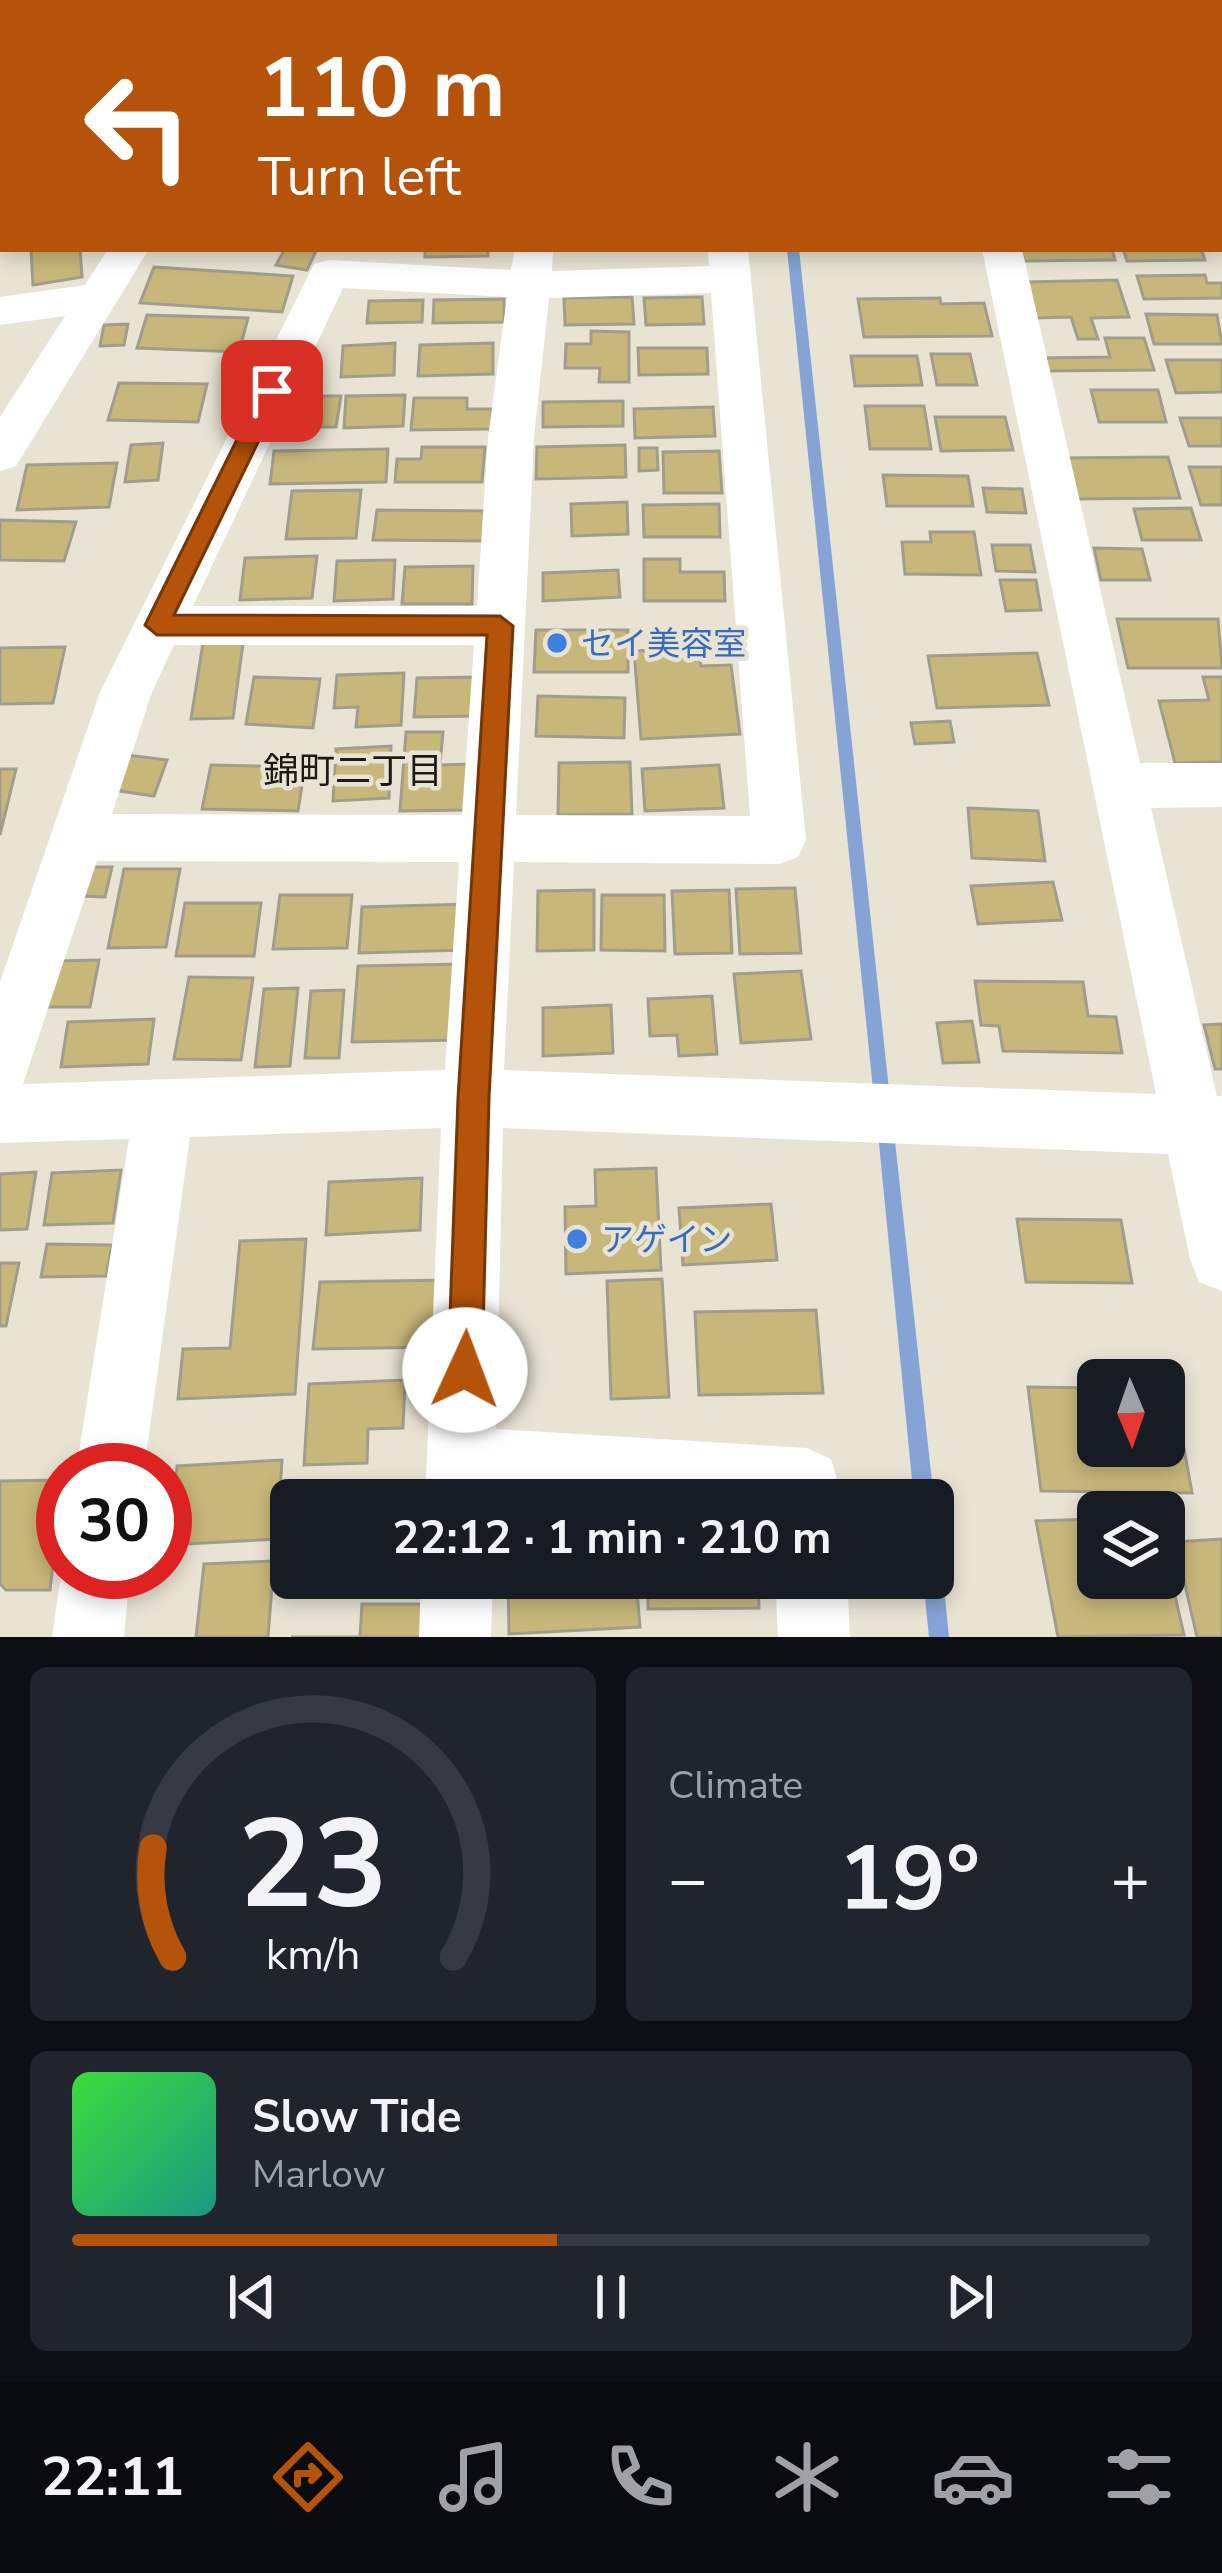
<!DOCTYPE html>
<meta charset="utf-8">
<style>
:root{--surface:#171b24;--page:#20242c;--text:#f1f3f6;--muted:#9ea1a6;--line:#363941;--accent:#b45309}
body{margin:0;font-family:"Nunito Sans","Noto Sans JP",sans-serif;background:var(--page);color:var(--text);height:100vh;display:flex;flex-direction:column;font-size:45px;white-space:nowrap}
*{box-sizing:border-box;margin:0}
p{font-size:39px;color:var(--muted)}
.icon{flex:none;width:66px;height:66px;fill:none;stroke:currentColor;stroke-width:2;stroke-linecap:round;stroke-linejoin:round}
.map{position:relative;height:1637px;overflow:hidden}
.panel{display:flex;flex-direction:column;gap:30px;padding:30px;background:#0d0f14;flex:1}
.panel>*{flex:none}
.top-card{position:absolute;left:0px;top:0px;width:1224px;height:252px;box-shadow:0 6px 18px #0003;background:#b45309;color:#fff;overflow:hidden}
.needle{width:78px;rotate:178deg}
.tools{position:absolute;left:1077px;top:1359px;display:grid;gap:24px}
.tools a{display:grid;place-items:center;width:108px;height:108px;border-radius:18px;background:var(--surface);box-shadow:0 6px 18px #0003;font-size:60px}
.speed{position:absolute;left:36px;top:1443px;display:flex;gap:24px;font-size:60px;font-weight:700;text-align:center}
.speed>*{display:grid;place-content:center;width:156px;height:156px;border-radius:50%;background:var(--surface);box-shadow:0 6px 18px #0003;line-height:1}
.speed .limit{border:18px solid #d22;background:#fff;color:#111}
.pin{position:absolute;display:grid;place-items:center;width:102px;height:102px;color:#fff;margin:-51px;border-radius:24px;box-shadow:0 6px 18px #0006}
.me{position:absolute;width:132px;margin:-66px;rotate:2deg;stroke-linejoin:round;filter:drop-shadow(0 0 9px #0008)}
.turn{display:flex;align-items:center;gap:42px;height:252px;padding:0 60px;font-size:54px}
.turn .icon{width:156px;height:156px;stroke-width:2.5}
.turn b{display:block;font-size:84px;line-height:102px}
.big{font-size:90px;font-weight:700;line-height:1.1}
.panel .tile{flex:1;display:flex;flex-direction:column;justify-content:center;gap:18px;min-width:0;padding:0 42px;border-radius:18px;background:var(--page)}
.panel .dial{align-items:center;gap:0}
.dial svg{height:312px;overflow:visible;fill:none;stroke:var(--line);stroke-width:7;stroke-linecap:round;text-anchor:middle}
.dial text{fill:var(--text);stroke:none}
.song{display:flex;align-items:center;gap:36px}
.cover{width:144px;height:144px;border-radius:18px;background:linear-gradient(135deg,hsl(120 70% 55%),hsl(170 70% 35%))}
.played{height:12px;border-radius:6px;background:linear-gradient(90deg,var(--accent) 45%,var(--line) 45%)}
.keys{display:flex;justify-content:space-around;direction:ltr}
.heat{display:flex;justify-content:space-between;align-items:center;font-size:66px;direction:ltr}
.panel .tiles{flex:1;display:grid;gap:30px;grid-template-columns:1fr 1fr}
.tile:last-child{grid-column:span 2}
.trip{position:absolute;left:270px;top:1479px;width:684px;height:120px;border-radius:18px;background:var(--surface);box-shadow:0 6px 18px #0003;font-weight:700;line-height:120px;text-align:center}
.tab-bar{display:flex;height:192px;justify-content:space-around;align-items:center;background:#090b0e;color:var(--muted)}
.tab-bar .icon{width:84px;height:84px}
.tab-bar .selected{color:var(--accent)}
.tab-bar b{font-size:54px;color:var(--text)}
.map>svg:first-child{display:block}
</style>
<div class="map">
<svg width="1222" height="1637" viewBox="0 0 1222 1637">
<rect width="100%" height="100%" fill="#e8e3d3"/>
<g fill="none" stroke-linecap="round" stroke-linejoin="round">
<g fill="#85a3d5" fill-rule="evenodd">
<path d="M762,0H772L773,3H763Z"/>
<path d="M787,249H799L890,1099L888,1105L882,1107L876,1105L874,1099Z"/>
<path d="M885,1115L891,1117L893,1123L934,1500L933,1502L914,1500L877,1123L879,1117Z"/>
<path d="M933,1568L940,1571L943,1578L949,1637H929L923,1578H933Z"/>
</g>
</g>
<g fill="#c8b77b" stroke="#a19d8d" stroke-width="3">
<path d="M31,249H80L82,277L33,285Z"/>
<path d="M285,249H302L316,251L307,270L276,265Z"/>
<path d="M425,249H488V256L425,257Z"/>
<path d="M1021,249H1112L1115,260L1024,261Z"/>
<path d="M1123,249H1201L1205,260L1127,261Z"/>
<path d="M154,267L293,276L282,312L140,303Z"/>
<path d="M1205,275L1207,283H1222V298L1144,299L1137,276Z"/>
<path d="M1117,280L1129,317L1091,318L1098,339H1078L1071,317L1036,318L1026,282Z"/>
<path d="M632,297L634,324L565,325L564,298Z"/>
<path d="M702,297L704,324L646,325L644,298Z"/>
<path d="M940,298L941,304L984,303L992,336L864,337L858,299Z"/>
<path d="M504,299V322L433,323L434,300Z"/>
<path d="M423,300L422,322L367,323L369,301Z"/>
<path d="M1146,314L1217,315L1222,344H1154Z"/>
<path d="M147,315L248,318L239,352L137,348Z"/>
<path d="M128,324L124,345L100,346L104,325Z"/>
<path d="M591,331L629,332V382H599L600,368H565L566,344H591Z"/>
<path d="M1105,338H1144L1154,370L1043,371L1040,358L1110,357Z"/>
<path d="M395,343L394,375L341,377L343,346Z"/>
<path d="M493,343V374L418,376L420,345Z"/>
<path d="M638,348H707L708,374L639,375Z"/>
<path d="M931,354H970L977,385H937Z"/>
<path d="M851,356H917L922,385L855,386Z"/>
<path d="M1166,360H1222V392L1176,393Z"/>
<path d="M119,383L207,384L198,422L108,420Z"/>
<path d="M1091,390H1158L1166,422H1099Z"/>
<path d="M405,395L403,426L344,428L346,396Z"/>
<path d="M291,396H341L336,427H286Z"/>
<path d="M414,398H467V409H492L491,429L411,430Z"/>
<path d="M623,401V426L543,427V402Z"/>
<path d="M865,406H924L931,449H870Z"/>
<path d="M713,407L715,436L635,438L634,409Z"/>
<path d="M935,417H1005L1013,450L941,451Z"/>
<path d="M1180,418H1222V446H1189Z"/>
<path d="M163,443L158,480L125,482L131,445Z"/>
<path d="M625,445L626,477L536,479L537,447Z"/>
<path d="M422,447H485L482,482H395L397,459H421Z"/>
<path d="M639,448H657L658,470L639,471Z"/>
<path d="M388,449L386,482L270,484L274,451Z"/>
<path d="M719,451L722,493H664L663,452Z"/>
<path d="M1168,457L1180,498L1072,499L1061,458Z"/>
<path d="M117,463L109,507L17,510L27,465Z"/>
<path d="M1189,467H1222V505H1201Z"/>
<path d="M883,475L968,476L973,506H887Z"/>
<path d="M983,488L1022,489L1026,513L987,512Z"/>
<path d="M361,490L356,538L286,539L292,491Z"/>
<path d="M627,502L628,534L572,536L571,504Z"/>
<path d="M719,504L720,537H644L643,505Z"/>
<path d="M1191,508L1201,540H1142L1134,509Z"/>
<path d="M377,510L489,511L487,541L373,540Z"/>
<path d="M0,520L76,522L64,561L0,560Z"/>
<path d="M930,532H974L981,575L905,574L902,542H931Z"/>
<path d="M992,545H1030L1035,572L996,571Z"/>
<path d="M1094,548L1142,549L1150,580H1101Z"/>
<path d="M317,556L312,598L240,600L245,558Z"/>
<path d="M644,559H680V572H724L725,601H644Z"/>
<path d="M395,560L393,599L334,601L337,561Z"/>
<path d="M473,566L472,604H402L405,567Z"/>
<path d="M618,570L620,597L543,601V573Z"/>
<path d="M1000,580H1036L1041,610L1006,611Z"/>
<path d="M1117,619H1218L1222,668H1128Z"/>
<path d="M536,630H628V672H534Z"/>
<path d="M203,643H243L233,718L191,719Z"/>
<path d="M65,647L53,703L0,704V648Z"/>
<path d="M699,648L701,666L731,665L740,734L641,739L634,651Z"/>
<path d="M1037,653L1049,705L937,708L928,656Z"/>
<path d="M404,673L401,725L356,727L358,707L334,708L337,675Z"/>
<path d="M254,677L320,679L313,728L246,724Z"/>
<path d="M478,677L477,716L414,717L417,678Z"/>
<path d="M1203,677H1222V762L1175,763L1159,701L1209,700Z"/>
<path d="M538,696L625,698L624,738L536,736Z"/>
<path d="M950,721L954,742L915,744L911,723Z"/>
<path d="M406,732H443L440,765L471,764L469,810L400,811Z"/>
<path d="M391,746L389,798L333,801L336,749Z"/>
<path d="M127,755L167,760L154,796L113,790Z"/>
<path d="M630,762L632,814L558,815L559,763Z"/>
<path d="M211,765L305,767L298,811L202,809Z"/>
<path d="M719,765L724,808L645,811L642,769Z"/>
<path d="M0,769H16L0,835Z"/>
<path d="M968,808L1038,811L1045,861L972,858Z"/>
<path d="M85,867H112L105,897L78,896Z"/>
<path d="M124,869H180L166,947L108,948Z"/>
<path d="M1053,882L1062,920L978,924L971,886Z"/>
<path d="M795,888L801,953L740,954L736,889Z"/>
<path d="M594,890V950L537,951L538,891Z"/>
<path d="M729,890L732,953L675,954L672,891Z"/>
<path d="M280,895H352L347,948L273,949Z"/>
<path d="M602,895H664L665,951L601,950Z"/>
<path d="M185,903H261L254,956H176Z"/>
<path d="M468,904L466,950L359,953L362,907Z"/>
<path d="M99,960L90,1007H44L54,961Z"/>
<path d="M465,964L463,1040L352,1042L358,966Z"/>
<path d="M801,971L811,1039L741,1043L734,974Z"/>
<path d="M189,977L253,978L241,1060L174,1059Z"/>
<path d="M975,981L1083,982L1088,1016L1116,1017L1122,1053L1003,1051L999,1026L981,1025Z"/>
<path d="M298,988L290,1066L255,1067L264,989Z"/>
<path d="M344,990L339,1058H305L311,991Z"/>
<path d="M712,996L717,1054L679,1056L677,1035L650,1036L648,999Z"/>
<path d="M611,1005L613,1053L543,1056V1008Z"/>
<path d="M154,1019L148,1064L61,1067L68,1022Z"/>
<path d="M972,1021L979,1062L943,1063L937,1023Z"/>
<path d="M1222,1024V1069H1215L1204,1025Z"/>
<path d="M656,1168L661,1270L566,1274L565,1207L596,1206L595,1170Z"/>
<path d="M121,1170L113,1223L44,1225L52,1173Z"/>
<path d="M36,1172L27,1229L0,1230V1174Z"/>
<path d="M422,1178L420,1230L326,1235L329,1182Z"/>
<path d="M771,1204L777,1260L683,1265L679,1208Z"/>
<path d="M1017,1219L1121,1220L1132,1283L1026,1282Z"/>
<path d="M306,1239L295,1394L178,1399L183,1349L230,1348L240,1241Z"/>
<path d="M47,1244L112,1245L106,1276L41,1277Z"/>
<path d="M0,1263H19L6,1326H0Z"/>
<path d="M662,1279L669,1397L611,1399L607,1281Z"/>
<path d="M450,1280L447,1347L313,1349L320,1282Z"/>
<path d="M816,1310L823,1393L699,1395L695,1312Z"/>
<path d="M405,1380L403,1428L368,1429L367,1463L304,1465L309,1384Z"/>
<path d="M1028,1387L1098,1388V1446H1164V1388H1173L1192,1493L1041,1491Z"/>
<path d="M282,1460L277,1539L169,1545L177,1466Z"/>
<path d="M63,1480L50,1590H6L0,1584V1481Z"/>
<path d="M404,1491V1500H305V1497Z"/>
<path d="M1093,1519L1098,1578H1164V1565H1168L1184,1635L1058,1637L1036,1521Z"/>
<path d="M1222,1539V1637H1197L1175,1542Z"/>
<path d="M274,1561L268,1637H196L204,1564Z"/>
<path d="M508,1578H636L640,1627L509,1634Z"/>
<path d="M648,1578H758L759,1608L648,1609Z"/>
<path d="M362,1604H426L424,1637H291H360Z"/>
</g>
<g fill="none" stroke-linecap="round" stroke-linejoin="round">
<g fill="#fff" fill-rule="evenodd">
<path d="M268,0H304L266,3Z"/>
<rect x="526" y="0" width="36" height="3"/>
<rect x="930" y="0" width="36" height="3"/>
<rect x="0" y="145" width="3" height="24"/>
<rect x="1221" y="175" width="1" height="27"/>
<path d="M108,249H149L16,466L0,471V417L65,316L0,325V297L85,285Z"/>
<path d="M515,249H553L552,271L709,266L708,249H748L806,840L798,857L779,864L514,862L504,1070L1156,1094L982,249H1022L1140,763H1222V807L1151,808L1217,1096H1222V1291L1199,1282L1190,1259L1168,1154L503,1128L496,1429L807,1448L831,1459L843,1500H425L441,1128L190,1137L144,1470H76L129,1139L0,1143V982L100,692L314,264L329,260L511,270ZM343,288L507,297L488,437L477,606H193ZM711,293L750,816L516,815L534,437L549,298ZM174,645H474L462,815L112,814L152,692ZM97,861L459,862L445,1070L23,1084Z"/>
<path d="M63,1561V1572H130L124,1637H52Z"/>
<path d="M421,1578H493L491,1637H419Z"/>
<path d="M775,1578H847L850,1637H778Z"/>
</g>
</g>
<path fill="#b45309" stroke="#753606" stroke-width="3" d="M272,383L283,391L174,615L500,616L513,626L489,1098L482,1370L477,1382L465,1387L453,1382L448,1370L458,1098L487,635H157L145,625L261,391Z"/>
<g fill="#3f7fe0" stroke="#e8e3d3" stroke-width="4.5">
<circle cx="557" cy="643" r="12"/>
<circle cx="577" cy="1239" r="12"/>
</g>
<g text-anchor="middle" stroke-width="9" stroke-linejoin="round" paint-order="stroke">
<g font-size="33" fill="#366cbe" stroke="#e8e3d3" text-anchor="start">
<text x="581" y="655">セイ美容室</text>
<text x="601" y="1251">アゲイン</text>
</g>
<g font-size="36" fill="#1b1a14" stroke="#e8e3d3">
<text x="353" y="783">錦町二丁目</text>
</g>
</g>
</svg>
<div class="tools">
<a><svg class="needle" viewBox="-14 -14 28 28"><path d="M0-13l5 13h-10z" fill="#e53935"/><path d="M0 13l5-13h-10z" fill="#9ea1a6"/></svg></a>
<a><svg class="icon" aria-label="layers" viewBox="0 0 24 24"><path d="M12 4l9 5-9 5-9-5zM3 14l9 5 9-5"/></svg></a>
</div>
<div class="speed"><div class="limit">30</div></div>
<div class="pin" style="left:272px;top:391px;background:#d93025"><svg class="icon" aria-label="arrive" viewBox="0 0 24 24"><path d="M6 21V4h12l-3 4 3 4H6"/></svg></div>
<svg class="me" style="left:465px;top:1370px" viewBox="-20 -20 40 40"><circle r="19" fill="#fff"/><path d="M0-13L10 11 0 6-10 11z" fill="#b45309"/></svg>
<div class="trip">22:12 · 1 min · 210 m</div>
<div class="top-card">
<div class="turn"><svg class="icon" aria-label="left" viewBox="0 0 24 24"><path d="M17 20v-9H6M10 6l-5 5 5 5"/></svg><div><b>110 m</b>Turn left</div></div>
</div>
</div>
<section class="panel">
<div class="tiles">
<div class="tile dial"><svg viewBox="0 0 100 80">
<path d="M14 69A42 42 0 1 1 86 69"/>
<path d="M14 69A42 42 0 0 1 9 41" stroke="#b45309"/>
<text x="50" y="56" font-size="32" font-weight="700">23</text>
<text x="50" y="72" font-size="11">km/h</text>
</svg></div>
<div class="tile"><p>Climate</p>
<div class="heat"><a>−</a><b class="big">19°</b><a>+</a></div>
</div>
<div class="tile">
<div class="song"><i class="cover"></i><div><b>Slow Tide</b><p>Marlow</p></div></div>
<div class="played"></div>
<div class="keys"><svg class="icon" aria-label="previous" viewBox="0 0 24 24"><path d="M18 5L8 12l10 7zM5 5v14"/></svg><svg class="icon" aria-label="pause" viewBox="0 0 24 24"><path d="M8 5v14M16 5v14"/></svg><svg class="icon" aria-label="next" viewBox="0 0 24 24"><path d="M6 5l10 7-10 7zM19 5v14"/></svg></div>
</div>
</div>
</section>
<nav class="tab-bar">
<b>22:11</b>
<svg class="icon selected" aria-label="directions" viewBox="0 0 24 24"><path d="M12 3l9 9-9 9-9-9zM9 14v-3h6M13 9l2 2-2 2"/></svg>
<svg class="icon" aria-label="music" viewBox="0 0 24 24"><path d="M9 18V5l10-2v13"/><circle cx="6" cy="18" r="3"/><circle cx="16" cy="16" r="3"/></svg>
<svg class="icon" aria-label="phone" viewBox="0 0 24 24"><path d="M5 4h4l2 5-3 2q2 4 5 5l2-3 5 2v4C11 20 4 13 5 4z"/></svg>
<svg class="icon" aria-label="climate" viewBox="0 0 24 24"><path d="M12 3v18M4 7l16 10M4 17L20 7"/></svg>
<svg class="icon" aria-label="car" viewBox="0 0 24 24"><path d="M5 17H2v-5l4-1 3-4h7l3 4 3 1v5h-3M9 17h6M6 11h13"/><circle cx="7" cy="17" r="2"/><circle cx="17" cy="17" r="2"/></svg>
<svg class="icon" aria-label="filters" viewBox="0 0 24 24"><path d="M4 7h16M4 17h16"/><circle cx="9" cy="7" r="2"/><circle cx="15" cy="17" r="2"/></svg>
</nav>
